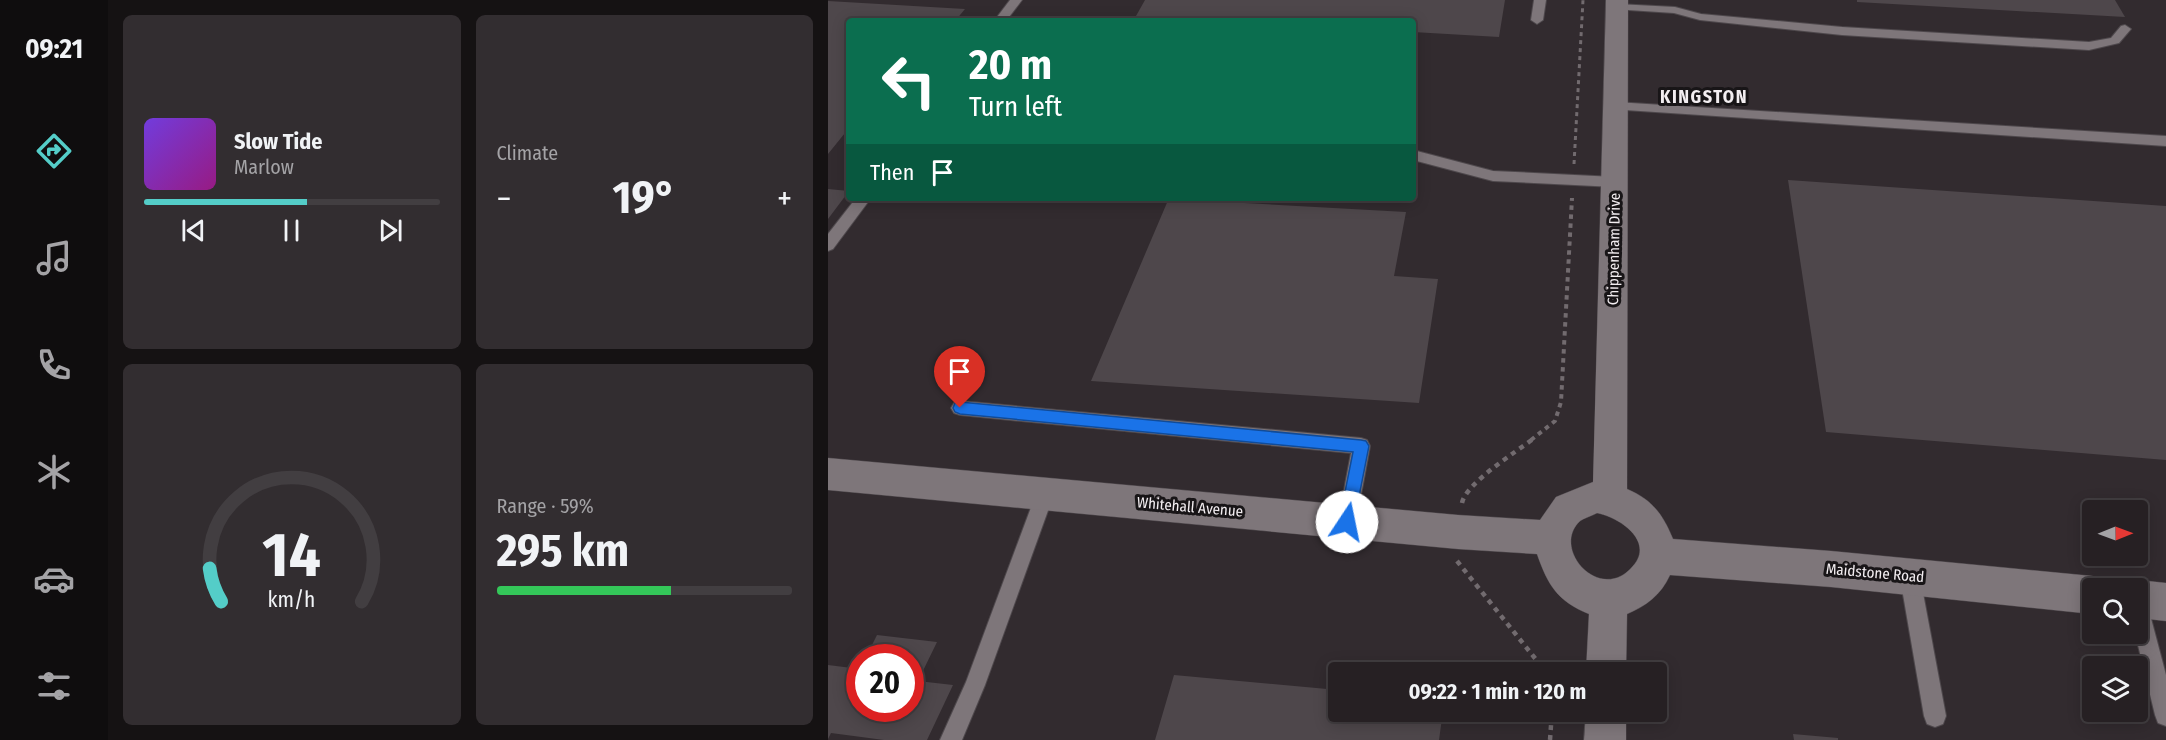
<!DOCTYPE html>
<meta charset="utf-8">
<style>
:root{--surface:#262023;--page:#322d30;--text:#f1f3f6;--muted:#a4a3a6;--line:#423e41;--accent:#54cdc8}
body{margin:0;font-family:"Fira Sans Condensed",sans-serif;background:var(--page);color:var(--text);height:100vh;display:flex;flex-direction:column;font-size:22px;white-space:nowrap}
*{box-sizing:border-box;margin:0}
p{font-size:20px;color:var(--muted)}
.icon{flex:none;width:33px;height:33px;fill:none;stroke:currentColor;stroke-width:2;stroke-linecap:round;stroke-linejoin:round}
.map{position:relative;flex:1;overflow:hidden}
.details{display:flex;flex-direction:column;gap:15px;padding:15px;background:#151213;width:720px}
.details>*{flex:none}
.hud{position:absolute;left:18px;top:18px;width:570px;height:183px;border-radius:6px;box-shadow:0 3px 15px #0003,0 0 0 2px var(--line);background:#0b6e4f;color:#fff;overflow:hidden}
.needle{width:39px;rotate:89deg}
.controls{position:absolute;left:1254px;top:500px;display:grid;gap:12px}
.controls a{display:grid;place-items:center;width:66px;height:66px;border-radius:6px;background:var(--surface);box-shadow:0 3px 15px #0003,0 0 0 2px var(--line);font-size:30px}
.speed{position:absolute;left:18px;top:644px;display:flex;gap:12px;font-size:30px;font-weight:700;text-align:center}
.speed>*{display:grid;place-content:center;width:78px;height:78px;border-radius:50%;background:var(--surface);box-shadow:0 3px 15px #0003,0 0 0 2px var(--line);line-height:1}
.speed .limit{border:9px solid #d22;background:#fff;color:#111}
.pin{position:absolute;display:grid;place-items:center;width:51px;height:51px;color:#fff;margin:-62px -26px;border-radius:50% 50% 50% 0;rotate:-45deg;box-shadow:0 0 6px #0007}
.pin .icon{rotate:45deg}
.me{position:absolute;width:66px;margin:-33px;rotate:11deg;stroke-linejoin:round;filter:drop-shadow(0 0 4px #0008)}
.turn{display:flex;align-items:center;gap:21px;height:126px;padding:0 24px;font-size:27px}
.turn .icon{width:78px;height:78px;stroke-width:2.5}
.turn b{display:block;font-size:42px;line-height:51px}
.then{display:flex;align-items:center;height:57px;padding:0 24px;background:#0003;gap:12px;font-size:22px}
.big{font-size:45px;font-weight:700;line-height:1.1}
.details .widget{flex:1;display:flex;flex-direction:column;justify-content:center;gap:9px;min-width:0;padding:0 21px;border-radius:9px;background:var(--page)}
.details .dial{align-items:center;gap:0}
.dial svg{height:156px;overflow:visible;fill:none;stroke:var(--line);stroke-width:7;stroke-linecap:round;text-anchor:middle}
.dial text{fill:var(--text);stroke:none}
.song{display:flex;align-items:center;gap:18px}
.cover{width:72px;height:72px;border-radius:9px;background:linear-gradient(135deg,hsl(260 70% 55%),hsl(310 70% 35%))}
.played{height:6px;border-radius:3px;background:linear-gradient(90deg,var(--accent) 55%,var(--line) 55%)}
.keys{display:flex;justify-content:space-around;direction:ltr}
.heat{display:flex;justify-content:space-between;align-items:center;font-size:33px;direction:ltr}
.charge{height:9px;border-radius:4px;background:linear-gradient(90deg,#34c759 59%,var(--line) 0)}
.details .tiles{flex:1;display:grid;gap:15px;grid-template-columns:repeat(2,1fr)}
.trip{position:absolute;left:500px;top:662px;width:339px;height:60px;border-radius:6px;background:var(--surface);box-shadow:0 3px 15px #0003,0 0 0 2px var(--line);font-weight:700;line-height:60px;text-align:center}
main{display:flex;flex:1;min-height:0}
.menu{display:flex;flex-direction:column;width:108px;justify-content:space-around;align-items:center;background:#0f0d0e;color:var(--muted)}
.menu .icon{width:42px;height:42px}
.menu .active{color:var(--accent)}
.menu b{font-size:27px;color:var(--text)}
.map>svg:first-child{display:block}
</style>
<main>
<nav class="menu">
<b>09:21</b>
<svg class="icon active" aria-label="directions" viewBox="0 0 24 24"><path d="M12 3l9 9-9 9-9-9zM9 14v-3h6M13 9l2 2-2 2"/></svg>
<svg class="icon" aria-label="music" viewBox="0 0 24 24"><path d="M9 18V5l10-2v13"/><circle cx="6" cy="18" r="3"/><circle cx="16" cy="16" r="3"/></svg>
<svg class="icon" aria-label="phone" viewBox="0 0 24 24"><path d="M5 4h4l2 5-3 2q2 4 5 5l2-3 5 2v4C11 20 4 13 5 4z"/></svg>
<svg class="icon" aria-label="climate" viewBox="0 0 24 24"><path d="M12 3v18M4 7l16 10M4 17L20 7"/></svg>
<svg class="icon" aria-label="car" viewBox="0 0 24 24"><path d="M5 17H2v-5l4-1 3-4h7l3 4 3 1v5h-3M9 17h6M6 11h13"/><circle cx="7" cy="17" r="2"/><circle cx="17" cy="17" r="2"/></svg>
<svg class="icon" aria-label="filters" viewBox="0 0 24 24"><path d="M4 7h16M4 17h16"/><circle cx="9" cy="7" r="2"/><circle cx="15" cy="17" r="2"/></svg>
</nav>
<section class="details">
<div class="tiles">
<div class="widget">
<div class="song"><i class="cover"></i><div><b>Slow Tide</b><p>Marlow</p></div></div>
<div class="played"></div>
<div class="keys"><svg class="icon" aria-label="previous" viewBox="0 0 24 24"><path d="M18 5L8 12l10 7zM5 5v14"/></svg><svg class="icon" aria-label="pause" viewBox="0 0 24 24"><path d="M8 5v14M16 5v14"/></svg><svg class="icon" aria-label="next" viewBox="0 0 24 24"><path d="M6 5l10 7-10 7zM19 5v14"/></svg></div>
</div>
<div class="widget"><p>Climate</p>
<div class="heat"><a>−</a><b class="big">19°</b><a>+</a></div>
</div>
<div class="widget dial"><svg viewBox="0 0 100 80">
<path d="M14 69A42 42 0 1 1 86 69"/>
<path d="M14 69A42 42 0 0 1 8 52" stroke="#54cdc8"/>
<text x="50" y="56" font-size="32" font-weight="700">14</text>
<text x="50" y="72" font-size="11">km/h</text>
</svg></div>
<div class="widget"><p>Range · 59%</p><b class="big">295 km</b><div class="charge"></div></div>
</div>
</section>
<div class="map">
<svg width="1338" height="740" viewBox="0 0 1338 740">
<rect width="100%" height="100%" fill="#322b2f"/>
<g fill="#4e474b">
<path d="M317,0H677L671,37L585,32V21H399L308,16Z"/>
<path d="M1029,0H1287L1297,17L1029,2Z"/>
<path d="M0,1L137,9L127,21H21V128L0,154Z"/>
<path d="M960,180L1338,206V460L998,432Z"/>
<path d="M0,189L21,191L0,219Z"/>
<path d="M341,198H418L416,203L578,212L566,276L610,279L591,403L263,381Z"/>
<path d="M49,635L109,642L90,681L125,685L99,740H56L3,733L0,739V665L32,669V708H82V657H38Z"/>
<path d="M346,675L510,690V711H615L611,740H327Z"/>
<path d="M965,734L1010,738V740H966Z"/>
</g>
<g fill="none" stroke-linecap="round" stroke-linejoin="round">
<g stroke="#4e484c" stroke-width="2">
<g id="lane">
<path d="M182,0H194L178,21H166Z"/>
<path d="M706,0H718L715,20L709,24L703,20Z"/>
<path d="M789,4L847,7L873,14L1014,27L1261,42L1283,38L1293,26L1297,25L1303,29L1291,43L1261,50L1014,35L872,20L846,13L785,9V5Z"/>
<path d="M787,102L1338,136V146L782,109L781,106Z"/>
<path d="M585,150L665,171L787,177L794,182L787,187L665,181L585,160Z"/>
<path d="M28,198H43L5,249L0,251V234Z"/>
<path d="M132,401L533,438L539,440L542,446L528,522L526,528L519,531L512,528L510,522L523,453L132,415L126,413L123,408L126,403Z"/>
<path d="M217,485L223,488L226,494L157,685L134,740H112L138,682L208,494L211,488Z"/>
<path d="M1082,567L1089,570L1092,577L1118,716L1115,724L1107,727L1099,724L1096,716L1072,577L1075,570Z"/>
<path d="M1310,597L1317,600L1320,607L1338,675V726L1330,723L1327,715L1307,633H1310Z"/>
</g>
</g>
<g stroke="#4e484c" stroke-width="1">
<g id="street">
<path d="M778,0H800L799,489C825,500 835,515 845,539L1003,551L1264,576L1277,582L1280,588H1264V614L1003,587L842,575C833,595 818,606 799,614L798,672H758L761,614C729,601 720,585 709,554L630,549L0,490V458L630,515L712,520L728,497L765,482ZM769,513C791,517 827,541 805,566C773,605 722,549 752,521C756,518 764,516 769,513Z"/>
<path d="M1310,580L1338,583V621L1310,618V588H1296Z"/>
<path d="M758,711H798V740H756Z"/>
</g>
</g>
<path stroke="#726b6f" stroke-width="3" stroke-dasharray="4 4" stroke-linecap="butt" d="M746,164L755,0"/>
<path stroke="#726b6f" stroke-width="4" stroke-dasharray="4.5 4.5" stroke-linecap="butt" d="M703,440L727,421L733,402L744,198"/>
<g stroke="#726b6f" stroke-width="4.5" stroke-dasharray="5 5" stroke-linecap="butt">
<path d="M634,503C638,483 688,452 705,439"/>
<path d="M629,561L718,672"/>
<path d="M722,740L724,711"/>
</g>
<use href="#lane" fill="#7e767a" fill-rule="evenodd"/>
<use href="#street" fill="#7e767a" fill-rule="evenodd"/>
</g>
<path fill="#1a73e8" stroke="#114b97" stroke-width="1.5" d="M132,402L533,440L538,441L541,446L526,522L524,527L519,529L513,527L511,522L525,452L132,414L127,412L125,408L127,403Z"/>
<g text-anchor="middle" stroke-width="6" stroke-linejoin="round" paint-order="stroke">
<g font-size="15" fill="#f3eef1" stroke="#181517">
<text transform="translate(786 249) rotate(-89)" y="5">Chippenham Drive</text>
<text transform="translate(362 507) rotate(5)" y="5">Whitehall Avenue</text>
<text transform="translate(1047 573) rotate(5)" y="5">Maidstone Road</text>
</g>
<g font-size="18" font-weight="bold" letter-spacing="1.5" fill="#f3eef1" stroke="#181517">
<text x="876" y="103">KINGSTON</text>
</g>
</g>
</svg>
<div class="controls">
<a><svg class="needle" viewBox="-14 -14 28 28"><path d="M0-13l5 13h-10z" fill="#e53935"/><path d="M0 13l5-13h-10z" fill="#a4a3a6"/></svg></a>
<a><svg class="icon" aria-label="search" viewBox="0 0 24 24"><circle cx="10" cy="10" r="6"/><path d="M15 15l6 6"/></svg></a>
<a><svg class="icon" aria-label="layers" viewBox="0 0 24 24"><path d="M12 4l9 5-9 5-9-5zM3 14l9 5 9-5"/></svg></a>
</div>
<div class="speed"><div class="limit">20</div></div>
<div class="pin" style="left:132px;top:408px;background:#d93025"><svg class="icon" aria-label="arrive" viewBox="0 0 24 24"><path d="M6 21V4h12l-3 4 3 4H6"/></svg></div>
<svg class="me" style="left:519px;top:522px" viewBox="-20 -20 40 40"><circle r="19" fill="#fff"/><path d="M0-13L10 11 0 6-10 11z" fill="#1a73e8"/></svg>
<div class="trip">09:22 · 1 min · 120 m</div>
<div class="hud">
<div class="turn"><svg class="icon" aria-label="left" viewBox="0 0 24 24"><path d="M17 20v-9H6M10 6l-5 5 5 5"/></svg><div><b>20 m</b>Turn left</div></div>
<div class="then">Then<svg class="icon" aria-label="arrive" viewBox="0 0 24 24"><path d="M6 21V4h12l-3 4 3 4H6"/></svg></div>
</div>
</div>
</main>
